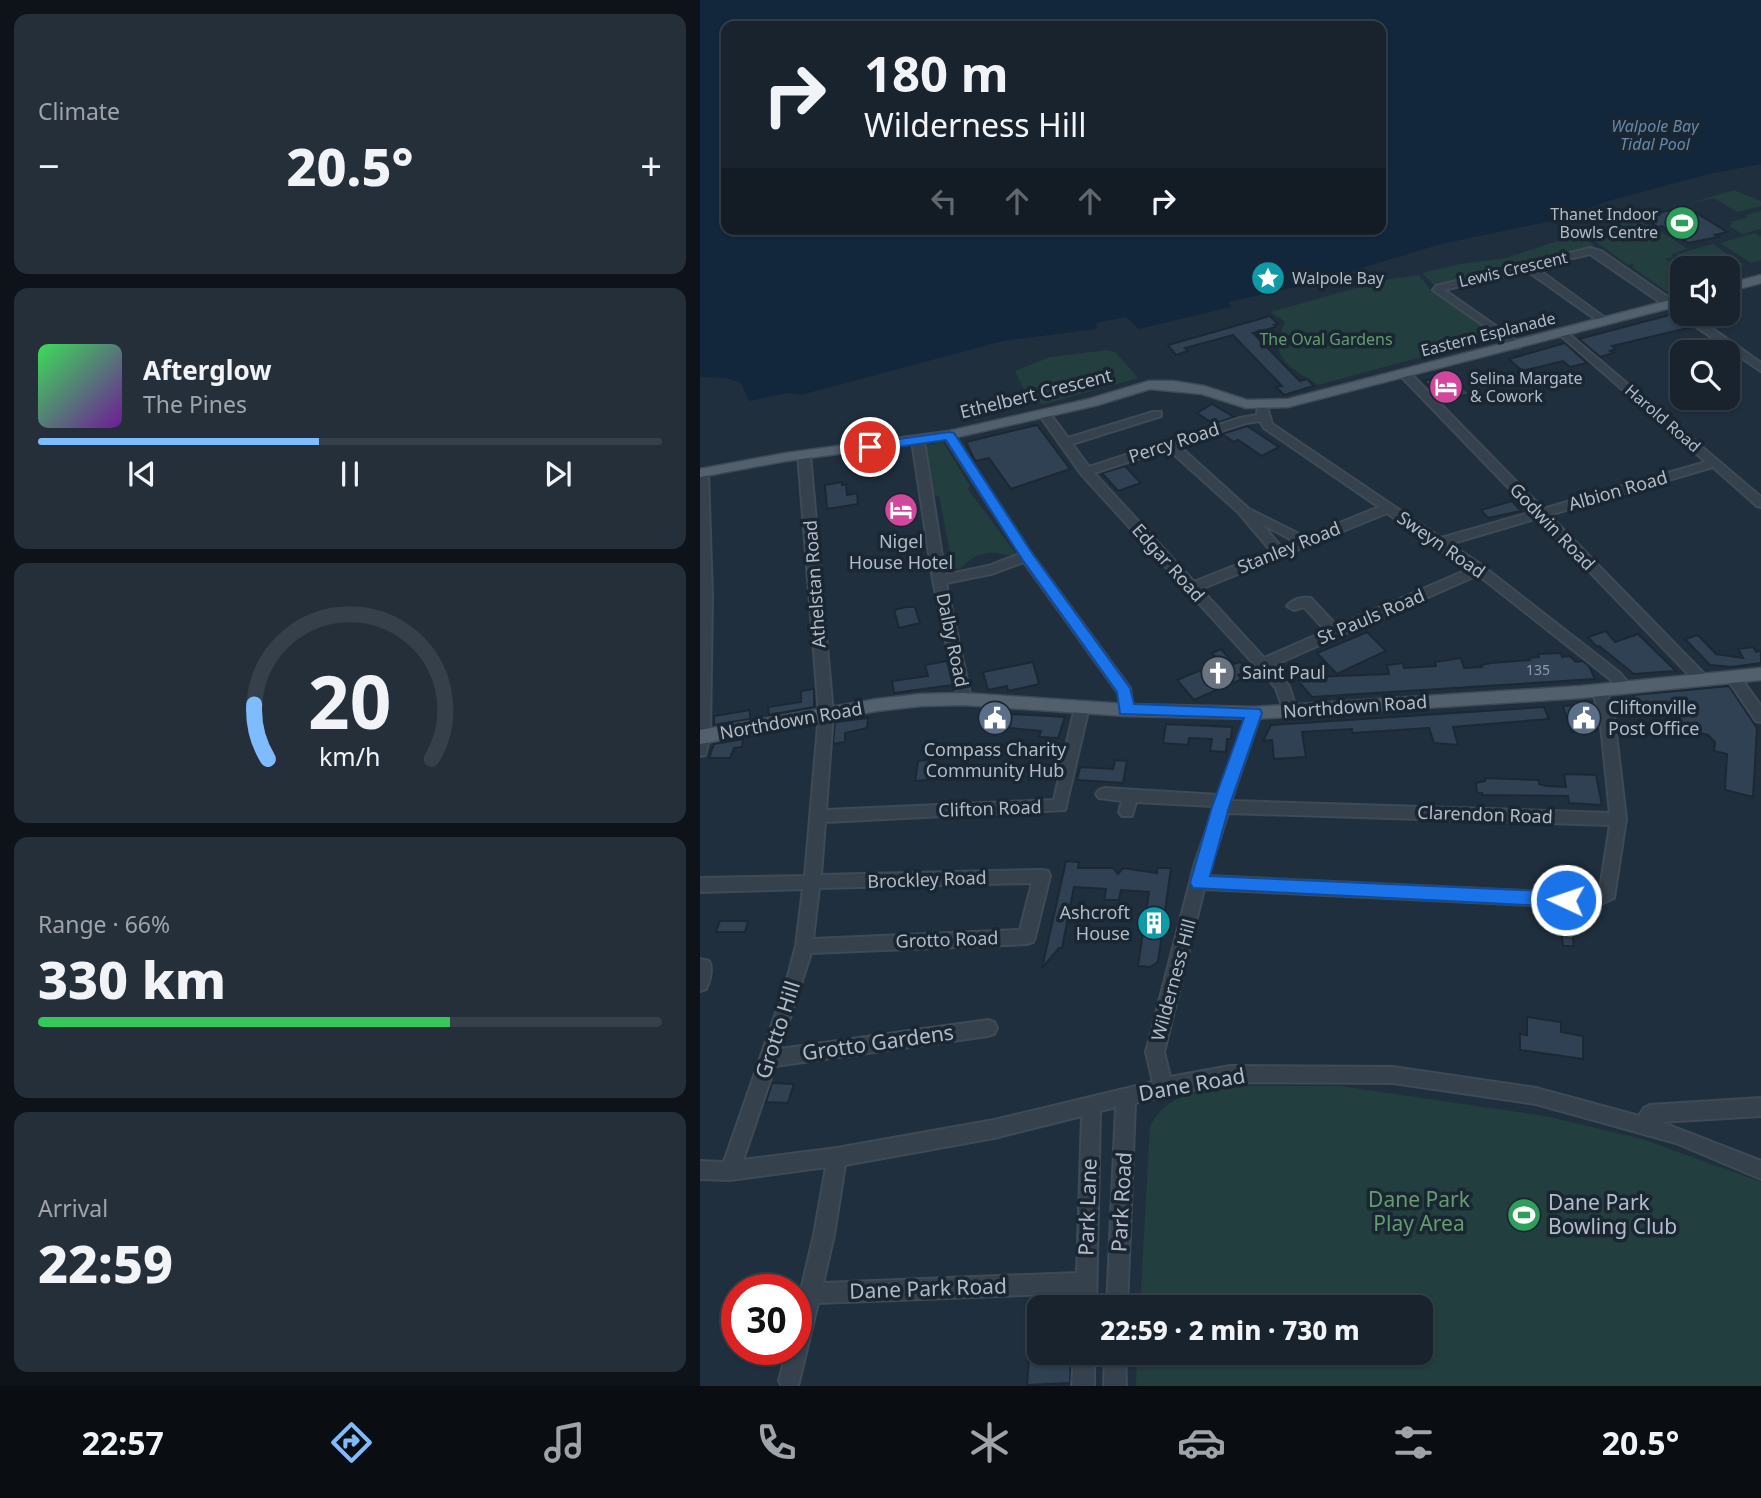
<!DOCTYPE html>
<meta charset="utf-8">
<style>
:root{--surface:#18232e;--page:#252f3a;--text:#f1f3f6;--muted:#9fa4aa;--line:#36404a;--accent:#7fbbff}
body{margin:0;font-family:"Noto Sans",sans-serif;background:var(--page);color:var(--text);height:100vh;display:flex;flex-direction:column;font-size:26px;white-space:nowrap}
*{box-sizing:border-box;margin:0}
p{font-size:23px;color:var(--muted)}
.icon{flex:none;width:38px;height:38px;fill:none;stroke:currentColor;stroke-width:2;stroke-linecap:round;stroke-linejoin:round}
.map{position:relative;flex:1;overflow:hidden}
.panel{display:flex;flex-direction:column;gap:14px;padding:14px;background:#0d1319;width:700px}
.panel>*{flex:none}
.guide{position:absolute;left:21px;top:21px;width:665px;height:214px;border-radius:14px;box-shadow:0 2px 5px #0004,0 0 0 2px var(--line);background:#18232e;color:var(--text);overflow:hidden}
.buttons{position:absolute;left:970px;top:256px;display:grid;gap:14px}
.buttons a{display:grid;place-items:center;width:70px;height:70px;border-radius:14px;background:var(--surface);box-shadow:0 2px 5px #0004,0 0 0 2px var(--line);font-size:35px}
.speed{position:absolute;left:21px;top:1274px;display:flex;gap:14px;font-size:35px;font-weight:700;text-align:center}
.speed>*{display:grid;place-content:center;width:91px;height:91px;border-radius:50%;background:var(--surface);box-shadow:0 2px 5px #0004,0 0 0 2px var(--line);line-height:1}
.speed .limit{border:10px solid #d22;background:#fff;color:#111}
.pin{position:absolute;display:grid;place-items:center;width:60px;height:60px;color:#fff;margin:-30px;border:4px solid #fff;border-radius:50%;box-shadow:0 2px 7px #0007}
.me{position:absolute;width:77px;margin:-38px;rotate:273deg;stroke-linejoin:round;filter:drop-shadow(0 0 5px #0008)}
.turn{display:flex;align-items:center;gap:24px;height:147px;padding:0 28px;font-size:32px}
.turn .icon{width:91px;height:91px;stroke-width:2.5}
.turn b{display:block;font-size:49px;line-height:60px}
.lanes{display:flex;align-items:center;height:66px;padding:0 28px;background:#0003;justify-content:center;gap:35px;direction:ltr}
.lanes .off{opacity:.35}
.big{font-size:52px;font-weight:800;line-height:1.1}
.panel .tile{flex:1;display:flex;flex-direction:column;justify-content:center;gap:10px;min-width:0;padding:0 24px;border-radius:14px;background:var(--page)}
.panel .dial{align-items:center;gap:0}
.dial svg{height:182px;overflow:visible;fill:none;stroke:var(--line);stroke-width:7;stroke-linecap:round;text-anchor:middle}
.dial text{fill:var(--text);stroke:none}
.song{display:flex;align-items:center;gap:21px}
.cover{width:84px;height:84px;border-radius:10px;background:linear-gradient(135deg,hsl(130 70% 55%),hsl(280 70% 35%))}
.played{height:7px;border-radius:4px;background:linear-gradient(90deg,var(--accent) 45%,var(--line) 45%)}
.keys{display:flex;justify-content:space-around;direction:ltr}
.heat{display:flex;justify-content:space-between;align-items:center;font-size:38px;direction:ltr}
.charge{height:10px;border-radius:5px;background:linear-gradient(90deg,#34c759 66%,var(--line) 0)}
.trip{position:absolute;left:327px;top:1295px;width:406px;height:70px;border-radius:14px;background:var(--surface);box-shadow:0 2px 5px #0004,0 0 0 2px var(--line);font-weight:800;line-height:70px;text-align:center}
.tab-bar{display:flex;height:112px;justify-content:space-around;align-items:center;background:#0a0e12;color:var(--muted)}
.tab-bar .icon{width:49px;height:49px}
.tab-bar .on{color:var(--accent)}
.tab-bar b{font-size:32px;color:var(--text)}
main{display:flex;flex:1;min-height:0}
.map>svg:first-child{display:block}
</style>
<main>
<section class="panel">
<div class="tile"><p>Climate</p>
<div class="heat"><a>−</a><b class="big">20.5°</b><a>+</a></div>
</div>
<div class="tile">
<div class="song"><i class="cover"></i><div><b>Afterglow</b><p>The Pines</p></div></div>
<div class="played"></div>
<div class="keys"><svg class="icon" aria-label="previous" viewBox="0 0 24 24"><path d="M18 5L8 12l10 7zM5 5v14"/></svg><svg class="icon" aria-label="pause" viewBox="0 0 24 24"><path d="M8 5v14M16 5v14"/></svg><svg class="icon" aria-label="next" viewBox="0 0 24 24"><path d="M6 5l10 7-10 7zM19 5v14"/></svg></div>
</div>
<div class="tile dial"><svg viewBox="0 0 100 80">
<path d="M14 69A42 42 0 1 1 86 69"/>
<path d="M14 69A42 42 0 0 1 8 45" stroke="#7fbbff"/>
<text x="50" y="56" font-size="32" font-weight="700">20</text>
<text x="50" y="72" font-size="11">km/h</text>
</svg></div>
<div class="tile"><p>Range · 66%</p><b class="big">330 km</b><div class="charge"></div></div>
<div class="tile"><p>Arrival</p><b class="big">22:59</b></div>
</section>
<div class="map">
<svg width="1061" height="1386" viewBox="0 0 1061 1386">
<rect width="100%" height="100%" fill="#202f3e"/>
<g fill="#233e3e">
<path d="M1034,190L1061,201V206L1037,212L1014,198L984,205Z"/>
<path d="M1061,211V229L1042,234L1029,226L1032,224L1030,222L1048,217L1045,215Z"/>
<path d="M932,218L955,228L988,249L971,254L973,257L964,259L982,269V290L970,294L932,267L935,264L928,265L888,236L900,231L913,232L916,229L911,224Z"/>
<path d="M1055,233L1061,237V260L1051,263L1020,243Z"/>
<path d="M870,237H884L896,247L734,285L722,273L760,264L806,258Z"/>
<path d="M1013,244L1044,265L1027,270V268H991L994,266L977,254Z"/>
<path d="M719,275L729,288L790,329L798,340L706,361L618,385C590,366 567,359 585,322L571,312L684,280Z"/>
<path d="M407,350L415,352L438,378L345,404L331,403L315,371L350,357Z"/>
<path d="M243,442L270,486L268,489L316,554C308,557 306,554 298,553C283,551 269,558 260,569L253,568L239,496L234,495L226,445Z"/>
<path d="M533,1086H640L845,1116L942,1139L1061,1182V1386H436L437,1353H721V1307H440L450,1126C467,1094 499,1090 533,1086Z"/>
</g>
<path fill="#13273c" fill-rule="evenodd" d="M0,0H1061V164L1009,174L912,200L851,221L741,244L609,284L529,302L531,307L439,329L426,317L396,323L397,329L303,341L101,395L88,393L49,401L41,383L26,378L0,377ZM26,26H681V229H26Z"/>
<g fill="#2f4152" stroke="#1c2834" stroke-width="2">
<path d="M985,206L1027,232L1015,235L1018,237L988,243L962,226L958,227L947,220L951,219L947,216Z"/>
<path d="M973,314L992,327L912,346L916,349L910,351L914,353L900,357L879,339Z"/>
<path d="M570,316L578,324L574,325L576,327L553,333L600,381L607,379L614,386L584,395L576,387L582,386L533,335L485,348L488,351L476,355L468,345Z"/>
<path d="M865,343L887,363L870,367L863,361L822,371L809,359Z"/>
<path d="M754,373L761,381L758,382L770,394L750,399L744,393L734,391L724,381Z"/>
<path d="M512,404L534,417L514,424L497,413Z"/>
<path d="M337,425L370,469L311,489L289,458L275,461L266,442Z"/>
<path d="M547,426L579,447L562,456L538,440L534,442L522,434Z"/>
<path d="M425,466L441,483L418,491L402,473Z"/>
<path d="M142,482V485L146,484L147,495L157,493L158,504L127,509L125,485Z"/>
<path d="M812,501L821,511L788,518L781,510Z"/>
<path d="M206,607H215L220,623L199,628L194,610Z"/>
<path d="M906,631L915,642L938,634L976,671L934,674L899,646L897,647L888,637Z"/>
<path d="M667,632L686,651L637,674L617,653Z"/>
<path d="M998,635L1016,654L1043,658L1038,649L1053,647L1056,652L1061,651V663L1031,667L1010,665L985,639Z"/>
<path d="M521,649L534,664L540,662L548,670L538,675L542,679L494,700L477,680L520,662L512,653Z"/>
<path d="M861,653L862,657L870,656L876,662L883,661L889,666L895,679L612,697L598,681L609,677L689,674L687,665L703,663L704,668L736,666L735,662L761,658L764,668L782,667L781,665L791,663L830,660L829,658L839,657L838,654Z"/>
<path d="M247,661L253,685L194,693L192,681L228,676L225,665Z"/>
<path d="M333,662L339,684L308,691L307,686L288,690L283,672Z"/>
<path d="M1029,686L1057,728L1053,797L1025,790L1027,754L1014,751L1015,742L1008,735L978,728L980,712L944,714L933,695Z"/>
<path d="M114,689V707L69,715L68,707L101,702V691Z"/>
<path d="M892,704L898,731L871,732L863,706Z"/>
<path d="M844,707L849,719L753,727L758,745L734,743L729,728L652,733V729L602,732L606,757L574,759L572,740L563,741L571,725Z"/>
<path d="M50,710V719L14,725V716Z"/>
<path d="M290,713L350,716L365,717L358,738L339,737L341,731L298,727L300,723L288,722Z"/>
<path d="M168,718L167,728L145,733V742L133,744L135,722Z"/>
<path d="M466,724L532,727L531,739H527L526,752L510,751L512,739L489,738L488,745L463,743Z"/>
<path d="M43,739L42,747L34,748L30,758H9L14,744Z"/>
<path d="M229,760L227,780L215,781L218,761Z"/>
<path d="M415,760L427,761L423,783L377,780L380,767L413,769Z"/>
<path d="M864,774L896,775L902,805L869,803L868,796L782,795V793H777L776,783L785,781V778L839,780V784L846,786L866,787Z"/>
<path d="M366,861L379,862L378,868H413L418,874L423,868L457,873V868H471L458,962L450,967L438,966L449,892L421,890L419,900H404L406,889L374,887L362,948H359L342,968Z"/>
<path d="M852,915L874,916L876,932H872L874,946H863L861,931H854Z"/>
<path d="M20,921H48L45,932H16Z"/>
<path d="M827,1017L861,1022V1032L883,1036V1059L820,1050V1034L827,1035Z"/>
<path d="M72,1083L94,1084L88,1103L66,1102Z"/>
<path d="M340,1345V1353H371L370,1383L327,1385L330,1346Z"/>
</g>
<g fill="none" stroke-linecap="round" stroke-linejoin="round">
<g stroke="#3e4a56" stroke-width="4">
<g id="minor">
<path d="M890,248L901,251L982,307V313H990L1061,363V371L890,254L835,267L908,320L909,322L904,325L826,270L744,290L820,343V347L816,348L733,290L736,286Z"/>
<path d="M864,330L1061,497V507L1057,506L1013,467L849,515L1007,677L1009,680L1007,683H997L838,518L750,544L784,567L920,673L931,687L929,691H919L910,679L778,575L572,666L589,686L597,711L590,716L585,715L576,688L382,475L338,413L344,410L348,411L368,438L453,412H461V416L372,444L389,467L540,418L557,415L558,403H566L572,424L741,538L832,512L700,375V371H708L843,509L1006,462L860,335L859,333ZM560,421L564,428L679,507L605,537L549,509L478,445L546,423ZM468,449L538,512L571,551L494,582L394,473ZM687,513L769,569L637,626L611,598C603,596 592,600 587,606L594,610L604,607L626,631L564,658L501,589ZM562,524L594,541L581,547Z"/>
<path d="M249,432L253,433L331,553L430,688L433,710L431,714H421L418,693L324,562L291,574L246,583L271,699L264,704L259,703L233,580L212,441L214,439H222L224,441L245,575L288,566L320,554L243,435Z"/>
<path d="M104,451L110,454L133,714L126,810L354,800L375,707L382,702L389,707L365,810L125,822L121,875L342,870L348,871L350,876L335,937L333,942L327,944L111,953L80,1049L288,1020L294,1022L297,1028L294,1034L288,1036L75,1066L43,1160L137,1148L294,1120L453,1082L446,1052L495,863L514,809L513,806L436,802L432,816H422L419,812L422,801L399,798L396,794L399,790L404,788L519,795L547,713L554,708L561,713L531,801L910,813L900,716L892,690L899,685L906,690L914,716L926,819L914,898L893,908L504,889L464,1052L470,1077L530,1066L693,1067L836,1088L939,1116L944,1108L950,1105L1061,1098V1116L961,1122L1061,1161V1179L976,1143L836,1104L693,1083L530,1082L435,1103L427,1307H407L416,1107L400,1111L396,1307H376V1293L118,1303L98,1386H82L79,1381L87,1349H96V1311L114,1235L126,1167L30,1180L0,1179V1161L24,1162L85,987L96,946L103,889L0,892V878L105,876L119,714L98,454ZM528,813L910,825L900,889L891,894L508,876ZM332,883L320,930L113,939L119,888ZM382,1116L377,1273L123,1283L134,1235L145,1165L294,1138Z"/>
<path d="M2,469L8,473L12,596L10,736L5,755L0,756V470Z"/>
<path d="M1033,672L1038,674L1061,706V722L1056,721L1026,677Z"/>
<path d="M0,959L9,961C13,969 10,981 6,989L0,991Z"/>
<path d="M374,1353H394V1386H372Z"/>
<path d="M405,1353H425L426,1386H404Z"/>
</g>
</g>
<g stroke="#3e4a56" stroke-width="3">
<g id="major">
<path d="M1061,275V283L1027,292V284Z"/>
<path d="M982,297V305L588,407L546,408L502,394L450,389L398,405L249,439L86,461L0,477V469L86,453L249,431L389,399L449,381H473L504,386L547,400L588,399Z"/>
<path d="M1061,668V680L881,698L554,719L426,716L264,705L221,706L177,711L0,744V730L177,699L221,694L264,693L426,704L554,707L881,686Z"/>
</g>
</g>
<use href="#minor" fill="#35414d" fill-rule="evenodd"/>
<use href="#major" fill="#52606e" fill-rule="evenodd"/>
</g>
<path fill="#1a73e8" stroke="#114b97" stroke-width="2" d="M249,432L254,433L332,553L430,688L434,704L560,709L562,713L529,807L510,876L866,892L873,894L875,900L873,905L866,907L493,888L490,883L512,807L544,718L420,714L417,692L322,559L246,440L170,451L164,447L170,443Z"/>
<defs>
<g id="stadium-disc" transform="scale(1.75)"><circle r="9.5" fill="#2e9e5b" stroke="#1a2632"/><path d="M0-5a6.5 5 0 1 0 0 10a6.5 5 0 1 0 0-10ZM-3.5-1.8h7v3.6h-7Z" fill="#fff"/></g>
<g id="sight-disc" transform="scale(1.75)"><circle r="9.5" fill="#0f9aa8" stroke="#1a2632"/><path d="M0-6L1.8-2.2L6-1.7L2.9 1.2L3.7 5.4L0 3.3L-3.7 5.4L-2.9 1.2L-6-1.7L-1.8-2.2Z" fill="#fff"/></g>
<g id="hotel-disc" transform="scale(1.75)"><circle r="9.5" fill="#d1479c" stroke="#1a2632"/><path d="M-6-4.5h1.5V1H6V5H4.5V3h-9V5H-6ZM-4 0a1.8 1.8 0 1 1 3.6 0ZM.5 0V-2.5h3Q6-2.5 6 0Z" fill="#fff"/></g>
<g id="church-disc" transform="scale(1.75)"><circle r="9.5" fill="#6b7280" stroke="#1a2632"/><path d="M-1.2-6h2.4v3.5h3.3v2.4h-3.3V6h-2.4V-.1h-3.3v-2.4h3.3Z" fill="#fff"/></g>
<g id="civic-disc" transform="scale(1.75)"><circle r="9.5" fill="#5c6f8a" stroke="#1a2632"/><path d="M-.6-6.5H3V-4.5H.6V-3L4-1V1h2V6H-6V1h2V-1L-.6-3ZM-1.2 2.5V6h2.4V2.5Z" fill="#fff"/></g>
<g id="building-disc" transform="scale(1.75)"><circle r="9.5" fill="#0f9aa8" stroke="#1a2632"/><path d="M-4-6H4V6H1V3H-1V6H-4ZM-2.5-4.3h1.7v1.8h-1.7ZM.8-4.3h1.7v1.8H.8ZM-2.5-1h1.7V.8h-1.7ZM.8-1h1.7V.8H.8Z" fill="#fff"/></g>
</defs>
<g fill-rule="evenodd">
<use href="#stadium-disc" x="982" y="223"/>
<use href="#sight-disc" x="568" y="278"/>
<use href="#hotel-disc" x="746" y="387"/>
<use href="#hotel-disc" x="201" y="510"/>
<use href="#church-disc" x="518" y="673"/>
<use href="#civic-disc" x="295" y="718"/>
<use href="#civic-disc" x="884" y="718"/>
<use href="#building-disc" x="454" y="923"/>
<use href="#stadium-disc" x="824" y="1215"/>
</g>
<g text-anchor="middle" stroke-width="7" stroke-linejoin="round" paint-order="stroke">
<g font-size="14" fill="#8e9caa">
<text x="838" y="675">135</text>
</g>
<g font-size="16" font-style="italic" fill="#6689ab" stroke="#1a2632">
<text x="955" y="132">Walpole Bay<tspan x="955" dy="18">Tidal Pool</tspan></text>
</g>
<g font-size="16" fill="#b0bcc9" stroke="#1a2632" text-anchor="start">
<text x="958" y="220" text-anchor="end">Thanet Indoor<tspan x="958" dy="18">Bowls Centre</tspan></text>
<text x="592" y="284">Walpole Bay</text>
<text x="770" y="384">Selina Margate<tspan x="770" dy="18">&amp; Cowork</tspan></text>
</g>
<g font-size="16" fill="#b0bcc9" stroke="#1a2632">
<text transform="translate(813 269) rotate(-13)" y="6">Lewis Crescent</text>
<text transform="translate(788 334) rotate(-14)" y="6">Eastern Esplanade</text>
<text transform="translate(963 418) rotate(41)" y="6">Harold Road</text>
</g>
<g font-size="16" fill="#659c6d" stroke="#1a2632">
<text x="626" y="345">The Oval Gardens</text>
</g>
<g font-size="18" fill="#b0bcc9" stroke="#1a2632">
<text transform="translate(336 394) rotate(-14)" y="6">Ethelbert Crescent</text>
<text transform="translate(474 443) rotate(-18)" y="6">Percy Road</text>
<text transform="translate(918 491) rotate(-16)" y="6">Albion Road</text>
<text transform="translate(852 527) rotate(46)" y="6">Godwin Road</text>
<text transform="translate(741 545) rotate(35)" y="6">Sweyn Road</text>
<text transform="translate(589 548) rotate(-22)" y="6">Stanley Road</text>
<text transform="translate(468 563) rotate(48)" y="6">Edgar Road</text>
<text transform="translate(115 584) rotate(-94)" y="6">Athelstan Road</text>
<text transform="translate(671 617) rotate(-23)" y="6">St Pauls Road</text>
<text transform="translate(252 640) rotate(78)" y="6">Dalby Road</text>
<text transform="translate(655 707) rotate(-4)" y="6">Northdown Road</text>
<text transform="translate(91 721) rotate(-10)" y="6">Northdown Road</text>
<text transform="translate(290 809) rotate(-2)" y="6">Clifton Road</text>
<text transform="translate(785 815) rotate(2)" y="6">Clarendon Road</text>
<text transform="translate(227 880) rotate(-2)" y="6">Brockley Road</text>
<text transform="translate(247 940) rotate(-2)" y="6">Grotto Road</text>
<text transform="translate(474 980) rotate(-75)" y="6">Wilderness Hill</text>
</g>
<g font-size="18" fill="#b0bcc9" stroke="#1a2632">
<text x="201" y="548">Nigel<tspan x="201" dy="21">House Hotel</tspan></text>
<text x="542" y="679" text-anchor="start">Saint Paul</text>
<text x="908" y="714" text-anchor="start">Cliftonville<tspan x="908" dy="21">Post Office</tspan></text>
<text x="295" y="756">Compass Charity<tspan x="295" dy="21">Community Hub</tspan></text>
<text x="430" y="919" text-anchor="end">Ashcroft<tspan x="430" dy="21">House</tspan></text>
</g>
<g font-size="21" fill="#b0bcc9" stroke="#1a2632">
<text transform="translate(78 1030) rotate(-72)" y="7">Grotto Hill</text>
<text transform="translate(178 1043) rotate(-8)" y="7">Grotto Gardens</text>
<text transform="translate(492 1085) rotate(-10)" y="7">Dane Road</text>
<text transform="translate(422 1202) rotate(-87)" y="7">Park Road</text>
<text transform="translate(388 1207) rotate(-88)" y="7">Park Lane</text>
<text transform="translate(228 1289) rotate(-2)" y="7">Dane Park Road</text>
</g>
<g font-size="21" fill="#659c6d" stroke="#1a2632">
<text x="719" y="1207">Dane Park<tspan x="719" dy="24">Play Area</tspan></text>
</g>
<g font-size="21" fill="#b0bcc9" stroke="#1a2632" text-anchor="start">
<text x="848" y="1210">Dane Park<tspan x="848" dy="24">Bowling Club</tspan></text>
</g>
</g>
</svg>
<div class="buttons">
<a><svg class="icon" aria-label="sound" viewBox="0 0 24 24"><path d="M4 9h4l5-4v14l-5-4H4zM17 9q2 3 0 6"/></svg></a>
<a><svg class="icon" aria-label="search" viewBox="0 0 24 24"><circle cx="10" cy="10" r="6"/><path d="M15 15l6 6"/></svg></a>
</div>
<div class="speed"><div class="limit">30</div></div>
<div class="pin" style="left:170px;top:447px;background:#d93025"><svg class="icon" aria-label="arrive" viewBox="0 0 24 24"><path d="M6 21V4h12l-3 4 3 4H6"/></svg></div>
<svg class="me" style="left:866px;top:900px" viewBox="-20 -20 40 40"><circle r="17" fill="#1a73e8" stroke="#fff" stroke-width="3"/><path d="M0-11L8 9 0 5-8 9z" fill="#fff"/></svg>
<div class="trip">22:59 · 2 min · 730 m</div>
<div class="guide">
<div class="turn"><svg class="icon" aria-label="right" viewBox="0 0 24 24"><path d="M7 20v-9h11M14 6l5 5-5 5"/></svg><div><b>180 m</b>Wilderness Hill</div></div>
<div class="lanes"><svg class="icon off" aria-label="left" viewBox="0 0 24 24"><path d="M17 20v-9H6M10 6l-5 5 5 5"/></svg><svg class="icon off" aria-label="ahead" viewBox="0 0 24 24"><path d="M12 20V5M6 11l6-6 6 6"/></svg><svg class="icon off" aria-label="ahead" viewBox="0 0 24 24"><path d="M12 20V5M6 11l6-6 6 6"/></svg><svg class="icon" aria-label="right" viewBox="0 0 24 24"><path d="M7 20v-9h11M14 6l5 5-5 5"/></svg></div>
</div>
</div>
</main>
<nav class="tab-bar">
<b>22:57</b>
<svg class="icon on" aria-label="directions" viewBox="0 0 24 24"><path d="M12 3l9 9-9 9-9-9zM9 14v-3h6M13 9l2 2-2 2"/></svg>
<svg class="icon" aria-label="music" viewBox="0 0 24 24"><path d="M9 18V5l10-2v13"/><circle cx="6" cy="18" r="3"/><circle cx="16" cy="16" r="3"/></svg>
<svg class="icon" aria-label="phone" viewBox="0 0 24 24"><path d="M5 4h4l2 5-3 2q2 4 5 5l2-3 5 2v4C11 20 4 13 5 4z"/></svg>
<svg class="icon" aria-label="climate" viewBox="0 0 24 24"><path d="M12 3v18M4 7l16 10M4 17L20 7"/></svg>
<svg class="icon" aria-label="car" viewBox="0 0 24 24"><path d="M5 17H2v-5l4-1 3-4h7l3 4 3 1v5h-3M9 17h6M6 11h13"/><circle cx="7" cy="17" r="2"/><circle cx="17" cy="17" r="2"/></svg>
<svg class="icon" aria-label="filters" viewBox="0 0 24 24"><path d="M4 7h16M4 17h16"/><circle cx="9" cy="7" r="2"/><circle cx="15" cy="17" r="2"/></svg>
<b>20.5°</b>
</nav>
